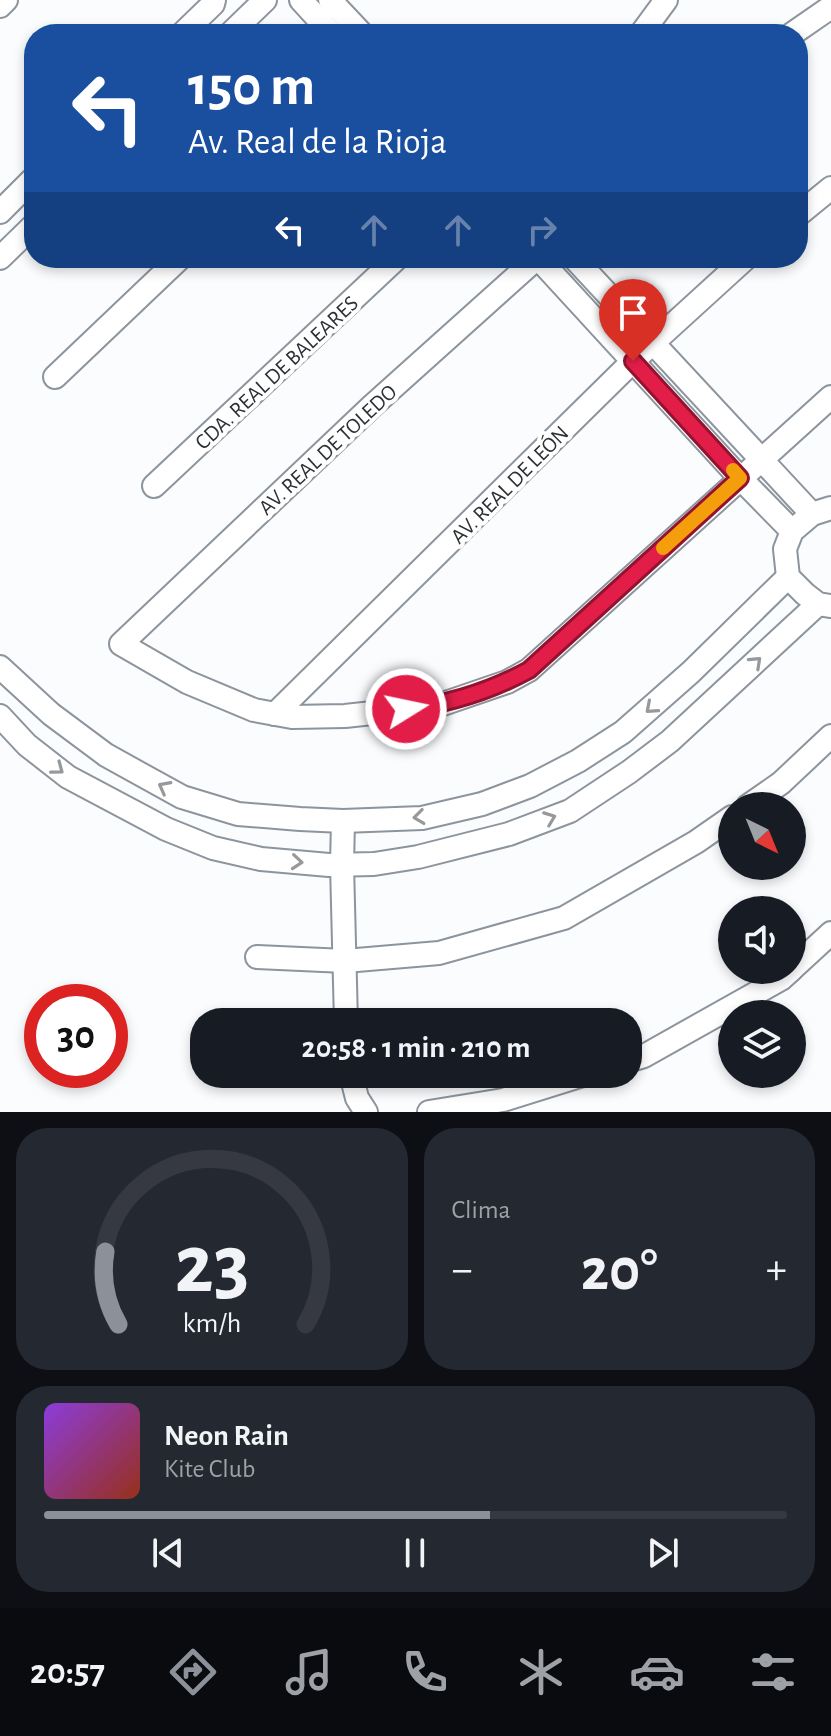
<!DOCTYPE html>
<html lang="es">
<meta charset="utf-8">
<style>
:root{--surface:#171b24;--page:#242831;--text:#f1f3f6;--muted:#9ea1a6;--line:#363941;--accent:#8c9099}
body{margin:0;font-family:"Alegreya Sans",sans-serif;background:var(--page);color:var(--text);height:100vh;display:flex;flex-direction:column;font-size:30px;white-space:nowrap}
*{box-sizing:border-box;margin:0}
p{font-size:26px;color:var(--muted)}
.icon{flex:none;width:44px;height:44px;fill:none;stroke:currentColor;stroke-width:2;stroke-linecap:round;stroke-linejoin:round}
.map{position:relative;height:1112px;overflow:hidden}
.details{display:flex;flex-direction:column;gap:16px;padding:16px;background:#0d0f14;flex:1}
.details>*{flex:none}
.guide{position:absolute;left:24px;top:24px;width:784px;height:244px;border-radius:32px;box-shadow:0 4px 12px #0003;background:#1a4fa0;color:#fff;overflow:hidden}
.needle{width:52px;rotate:137deg}
.tools{position:absolute;left:718px;top:792px;display:grid;gap:16px}
.tools a{display:grid;place-items:center;width:88px;height:88px;border-radius:50%;background:var(--surface);box-shadow:0 4px 12px #0003;font-size:40px}
.speed{position:absolute;left:24px;top:984px;display:flex;gap:16px;font-size:40px;font-weight:700;text-align:center}
.speed>*{display:grid;place-content:center;width:104px;height:104px;border-radius:50%;background:var(--surface);box-shadow:0 4px 12px #0003;line-height:1}
.speed .limit{border:12px solid #d22;background:#fff;color:#111}
.pin{position:absolute;display:grid;place-items:center;width:68px;height:68px;color:#fff;margin:-82px -34px;border-radius:50% 50% 50% 0;rotate:-45deg;box-shadow:0 0 8px #0007}
.pin .icon{rotate:45deg}
.me{position:absolute;width:88px;margin:-44px;rotate:80deg;stroke-linejoin:round;filter:drop-shadow(0 0 6px #0008)}
.turn{display:flex;align-items:center;gap:28px;height:168px;padding:0 32px;font-size:36px}
.turn .icon{width:104px;height:104px;stroke-width:2.5}
.turn b{display:block;font-size:56px;line-height:68px}
.lanes{display:flex;align-items:center;height:76px;padding:0 32px;background:#0003;justify-content:center;gap:40px;direction:ltr}
.lanes .off{opacity:.35}
.big{font-size:60px;font-weight:700;line-height:1.1}
.details .tile{flex:1;display:flex;flex-direction:column;justify-content:center;gap:12px;min-width:0;padding:0 28px;border-radius:32px;background:var(--page)}
.details .dial{align-items:center;gap:0}
.dial svg{height:208px;overflow:visible;fill:none;stroke:var(--line);stroke-width:7;stroke-linecap:round;text-anchor:middle}
.dial text{fill:var(--text);stroke:none}
.song{display:flex;align-items:center;gap:24px}
.cover{width:96px;height:96px;border-radius:12px;background:linear-gradient(135deg,hsl(270 70% 55%),hsl(10 70% 35%))}
.played{height:8px;border-radius:4px;background:linear-gradient(90deg,var(--accent) 60%,var(--line) 60%)}
.keys{display:flex;justify-content:space-around;direction:ltr}
.heat{display:flex;justify-content:space-between;align-items:center;font-size:44px;direction:ltr}
.details .tiles{flex:1;display:grid;gap:16px;grid-template-columns:1fr 1fr}
.tile:last-child{grid-column:span 2}
.trip{position:absolute;left:190px;top:1008px;width:452px;height:80px;border-radius:32px;background:var(--surface);box-shadow:0 4px 12px #0003;font-weight:700;line-height:80px;text-align:center}
.tab-bar{display:flex;height:128px;justify-content:space-around;align-items:center;background:#090b0e;color:var(--muted)}
.tab-bar .icon{width:56px;height:56px}
.tab-bar .on{color:var(--accent)}
.tab-bar b{font-size:36px;color:var(--text)}
.map>svg:first-child{display:block}
</style>
<div class="map">
<svg width="831" height="1112" viewBox="0 0 831 1112">
<rect width="100%" height="100%" fill="#fafcfe"/>
<g fill="none" stroke-linecap="round" stroke-linejoin="round">
<g stroke="#8c949d" stroke-width="26">
<g id="minor">
<path d="M301,0L332,34"/>
<path d="M330,0L362,34"/>
<path d="M0,6L6,0"/>
<path d="M182,34L213,4L214,0"/>
<path d="M230,34L265,0"/>
<path d="M641,34L666,0"/>
<path d="M792,34L831,7"/>
<path d="M0,212L34,178"/>
<path d="M798,215L831,188"/>
<path d="M0,258L34,225"/>
<path d="M537,258L371,407L121,644L187,682L254,710L292,717L345,716L437,706L507,682L529,670L831,397"/>
<path d="M538,258L740,478L792,531"/>
<path d="M574,258L812,514"/>
<path d="M55,377L180,258"/>
<path d="M154,486L397,258"/>
<path d="M830,606L818,604L805,594L788,577L785,549L792,531L812,514L831,508"/>
<path d="M0,667L51,714L106,755L182,797L238,814L300,819L343,821L422,818L482,804L530,786L578,761L623,732L691,672L788,577"/>
<path d="M275,714L633,361L746,258"/>
<path d="M0,716L27,745L68,777L166,829L213,848L261,859L329,865L374,864L418,857L509,834L570,811L629,772L670,741L818,604"/>
<path d="M748,806L781,783L831,736"/>
<path d="M343,821L342,865L346,1022"/>
<path d="M257,957L345,961L439,953L564,918L696,842L732,817"/>
<path d="M792,969L831,933"/>
<path d="M628,1061L644,1056L781,979L791,970"/>
<path d="M351,1074L357,1098L366,1112"/>
<path d="M429,1112L503,1100L586,1074"/>
</g>
</g>
<use href="#minor" stroke="#fff" stroke-width="22"/>
</g>
<defs><path id="oneway-chevron" d="M-2-3.5L2.5 0L-2 3.5" fill="none" stroke-width="1.6" stroke-linecap="round" stroke-linejoin="round" transform="scale(2)"/></defs>
<g stroke="#96989a">
<use href="#oneway-chevron" transform="translate(756 662) rotate(-43)"/>
<use href="#oneway-chevron" transform="translate(651 708) rotate(139)"/>
<use href="#oneway-chevron" transform="translate(58 769) rotate(37)"/>
<use href="#oneway-chevron" transform="translate(164 787) rotate(-152)"/>
<use href="#oneway-chevron" transform="translate(419 817) rotate(173)"/>
<use href="#oneway-chevron" transform="translate(550 818) rotate(-21)"/>
<use href="#oneway-chevron" transform="translate(297 862) rotate(5)"/>
</g>
<g fill="none" stroke-linecap="round" stroke-linejoin="round">
<g stroke="#92132f" stroke-width="20">
<path id="route" d="M406,709C448,704 492,690 529,670L740,478L633,361"/>
</g>
<use href="#route" stroke="#e11d48" stroke-width="14"/>
<path stroke="#f59e0b" stroke-width="14" d="M663,548L740,478L733,470"/>
</g>
<g text-anchor="middle" stroke-width="8" stroke-linejoin="round" paint-order="stroke">
<g font-size="22" fill="#2d3134" stroke="#fff">
<text transform="translate(276 372) rotate(-43)" y="8">CDA. REAL DE BALEARES</text>
<text transform="translate(327 449) rotate(-43)" y="8">AV. REAL DE TOLEDO</text>
<text transform="translate(509 484) rotate(-45)" y="8">AV. REAL DE LEÓN</text>
</g>
</g>
</svg>
<div class="tools">
<a><svg class="needle" viewBox="-14 -14 28 28"><path d="M0-13l5 13h-10z" fill="#e53935"/><path d="M0 13l5-13h-10z" fill="#9ea1a6"/></svg></a>
<a><svg class="icon" aria-label="sound" viewBox="0 0 24 24"><path d="M4 9h4l5-4v14l-5-4H4zM17 9q2 3 0 6"/></svg></a>
<a><svg class="icon" aria-label="layers" viewBox="0 0 24 24"><path d="M12 4l9 5-9 5-9-5zM3 14l9 5 9-5"/></svg></a>
</div>
<div class="speed"><div class="limit">30</div></div>
<div class="pin" style="left:633px;top:361px;background:#d93025"><svg class="icon" aria-label="arrive" viewBox="0 0 24 24"><path d="M6 21V4h12l-3 4 3 4H6"/></svg></div>
<svg class="me" style="left:406px;top:709px" viewBox="-20 -20 40 40"><circle r="17" fill="#e11d48" stroke="#fff" stroke-width="3"/><path d="M0-11L8 9 0 5-8 9z" fill="#fff"/></svg>
<div class="trip">20:58 · 1 min · 210 m</div>
<div class="guide">
<div class="turn"><svg class="icon" aria-label="left" viewBox="0 0 24 24"><path d="M17 20v-9H6M10 6l-5 5 5 5"/></svg><div><b>150 m</b>Av. Real de la Rioja</div></div>
<div class="lanes"><svg class="icon" aria-label="left" viewBox="0 0 24 24"><path d="M17 20v-9H6M10 6l-5 5 5 5"/></svg><svg class="icon off" aria-label="ahead" viewBox="0 0 24 24"><path d="M12 20V5M6 11l6-6 6 6"/></svg><svg class="icon off" aria-label="ahead" viewBox="0 0 24 24"><path d="M12 20V5M6 11l6-6 6 6"/></svg><svg class="icon off" aria-label="right" viewBox="0 0 24 24"><path d="M7 20v-9h11M14 6l5 5-5 5"/></svg></div>
</div>
</div>
<section class="details">
<div class="tiles">
<div class="tile dial"><svg viewBox="0 0 100 80">
<path d="M14 69A42 42 0 1 1 86 69"/>
<path d="M14 69A42 42 0 0 1 9 41" stroke="#8c9099"/>
<text x="50" y="56" font-size="32" font-weight="700">23</text>
<text x="50" y="72" font-size="11">km/h</text>
</svg></div>
<div class="tile"><p>Clima</p>
<div class="heat"><a>−</a><b class="big">20°</b><a>+</a></div>
</div>
<div class="tile">
<div class="song"><i class="cover"></i><div><b>Neon Rain</b><p>Kite Club</p></div></div>
<div class="played"></div>
<div class="keys"><svg class="icon" aria-label="previous" viewBox="0 0 24 24"><path d="M18 5L8 12l10 7zM5 5v14"/></svg><svg class="icon" aria-label="pause" viewBox="0 0 24 24"><path d="M8 5v14M16 5v14"/></svg><svg class="icon" aria-label="next" viewBox="0 0 24 24"><path d="M6 5l10 7-10 7zM19 5v14"/></svg></div>
</div>
</div>
</section>
<nav class="tab-bar">
<b>20:57</b>
<svg class="icon on" aria-label="directions" viewBox="0 0 24 24"><path d="M12 3l9 9-9 9-9-9zM9 14v-3h6M13 9l2 2-2 2"/></svg>
<svg class="icon" aria-label="music" viewBox="0 0 24 24"><path d="M9 18V5l10-2v13"/><circle cx="6" cy="18" r="3"/><circle cx="16" cy="16" r="3"/></svg>
<svg class="icon" aria-label="phone" viewBox="0 0 24 24"><path d="M5 4h4l2 5-3 2q2 4 5 5l2-3 5 2v4C11 20 4 13 5 4z"/></svg>
<svg class="icon" aria-label="climate" viewBox="0 0 24 24"><path d="M12 3v18M4 7l16 10M4 17L20 7"/></svg>
<svg class="icon" aria-label="car" viewBox="0 0 24 24"><path d="M5 17H2v-5l4-1 3-4h7l3 4 3 1v5h-3M9 17h6M6 11h13"/><circle cx="7" cy="17" r="2"/><circle cx="17" cy="17" r="2"/></svg>
<svg class="icon" aria-label="filters" viewBox="0 0 24 24"><path d="M4 7h16M4 17h16"/><circle cx="9" cy="7" r="2"/><circle cx="15" cy="17" r="2"/></svg>
</nav>
